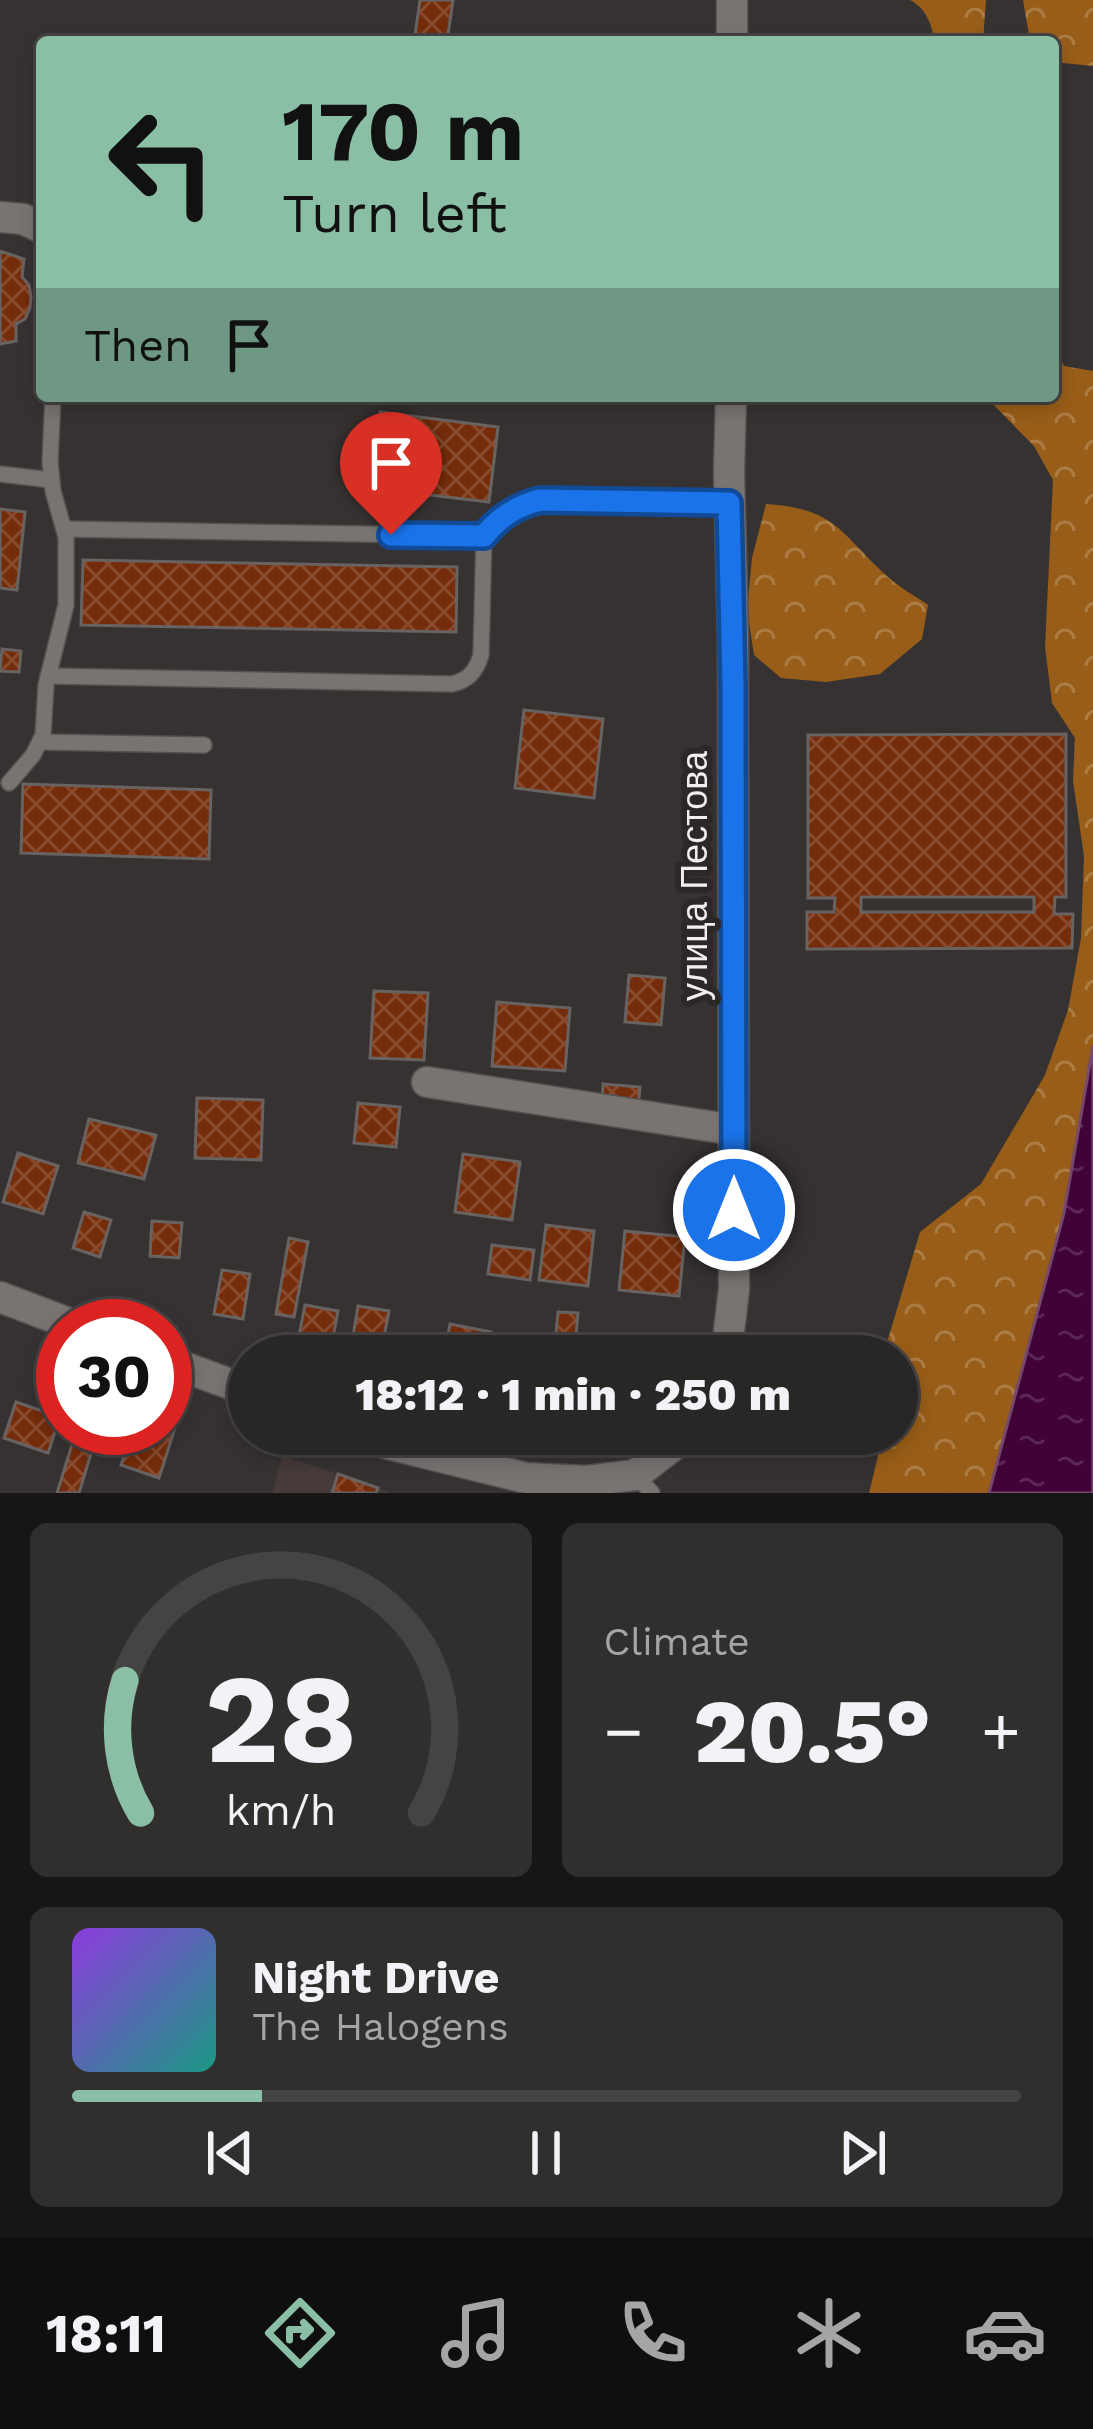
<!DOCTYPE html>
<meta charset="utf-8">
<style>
:root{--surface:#292626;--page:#312e2e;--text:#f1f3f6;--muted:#a5a5a7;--line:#454343;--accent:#8abfa5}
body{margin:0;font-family:"Work Sans",sans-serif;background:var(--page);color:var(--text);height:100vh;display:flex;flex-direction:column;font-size:45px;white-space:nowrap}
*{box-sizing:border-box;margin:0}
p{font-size:39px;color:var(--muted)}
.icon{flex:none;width:66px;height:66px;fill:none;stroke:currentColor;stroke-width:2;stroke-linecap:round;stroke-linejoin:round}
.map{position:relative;height:1493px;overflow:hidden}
.drawer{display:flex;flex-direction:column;gap:30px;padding:30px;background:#171515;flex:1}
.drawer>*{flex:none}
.hud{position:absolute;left:36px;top:36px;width:1023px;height:366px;border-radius:12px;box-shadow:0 6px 18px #0003,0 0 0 3px var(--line);background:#8abfa5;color:#111;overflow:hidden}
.speed{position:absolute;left:36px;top:1299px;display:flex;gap:24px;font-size:60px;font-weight:700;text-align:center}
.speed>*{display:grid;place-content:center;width:156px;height:156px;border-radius:50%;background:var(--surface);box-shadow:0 6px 18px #0003,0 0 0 3px var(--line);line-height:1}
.speed .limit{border:18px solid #d22;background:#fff;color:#111}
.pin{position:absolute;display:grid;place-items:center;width:102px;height:102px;color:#fff;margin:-123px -51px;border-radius:50% 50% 50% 0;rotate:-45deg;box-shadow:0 0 12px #0007}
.pin .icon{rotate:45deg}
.me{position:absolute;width:132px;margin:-66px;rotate:0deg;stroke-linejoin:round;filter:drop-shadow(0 0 9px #0008)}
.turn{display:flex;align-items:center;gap:42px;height:252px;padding:0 48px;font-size:54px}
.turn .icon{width:156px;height:156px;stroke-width:2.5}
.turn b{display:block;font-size:84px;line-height:102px}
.then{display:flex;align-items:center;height:114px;padding:0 48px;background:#0003;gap:24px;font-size:45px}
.big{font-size:90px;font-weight:800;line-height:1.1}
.drawer .widget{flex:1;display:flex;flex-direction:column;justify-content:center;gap:18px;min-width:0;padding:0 42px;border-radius:18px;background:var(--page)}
.drawer .dial{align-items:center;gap:0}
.dial svg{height:312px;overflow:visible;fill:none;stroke:var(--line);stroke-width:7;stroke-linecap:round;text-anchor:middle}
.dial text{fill:var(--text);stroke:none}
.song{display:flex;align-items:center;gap:36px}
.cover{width:144px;height:144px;border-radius:18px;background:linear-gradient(135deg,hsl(270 70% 55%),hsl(170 70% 35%))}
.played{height:12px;border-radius:6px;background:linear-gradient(90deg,var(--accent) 20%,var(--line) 20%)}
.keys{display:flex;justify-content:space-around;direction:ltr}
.heat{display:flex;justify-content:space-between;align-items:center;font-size:66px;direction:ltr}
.drawer .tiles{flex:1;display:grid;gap:30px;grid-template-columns:1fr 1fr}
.widget:last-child{grid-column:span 2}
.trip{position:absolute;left:228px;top:1335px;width:690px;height:120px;border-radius:60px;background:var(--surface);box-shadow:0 6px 18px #0003,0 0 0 3px var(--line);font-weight:800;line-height:120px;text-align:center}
.tab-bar{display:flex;height:192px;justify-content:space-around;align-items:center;background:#100f0f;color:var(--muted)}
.tab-bar .icon{width:84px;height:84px}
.tab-bar .current{color:var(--accent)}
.tab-bar b{font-size:54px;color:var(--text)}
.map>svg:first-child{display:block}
</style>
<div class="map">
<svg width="1093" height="1493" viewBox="0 0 1093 1493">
<defs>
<pattern id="forest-crowns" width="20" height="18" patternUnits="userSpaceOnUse" patternTransform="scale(3)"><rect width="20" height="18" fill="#985d18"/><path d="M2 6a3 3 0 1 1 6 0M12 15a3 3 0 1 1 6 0" fill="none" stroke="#ac7c45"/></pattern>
<pattern id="water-ripples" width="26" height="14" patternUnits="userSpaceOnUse" patternTransform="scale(3)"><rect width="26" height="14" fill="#400237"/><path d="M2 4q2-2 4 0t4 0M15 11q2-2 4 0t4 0" fill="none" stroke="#5c2754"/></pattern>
<pattern id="building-cross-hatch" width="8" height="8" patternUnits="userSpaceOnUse" patternTransform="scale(3)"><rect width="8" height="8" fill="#752c0a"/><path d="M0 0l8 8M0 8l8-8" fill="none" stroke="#894b2e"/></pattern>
</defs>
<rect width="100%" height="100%" fill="#373232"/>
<path fill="#463a3a" d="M282,1456L338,1474L392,1493H272Z"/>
<g fill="url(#forest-crowns)">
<path d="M910,0H986L983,42H935C931,24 927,9 910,0Z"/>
<path d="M1023,0H1093V66L1053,62V42H1034L1029,35Z"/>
<path d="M1053,346L1064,366L1093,371V1046L1064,1213L989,1493H869L878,1456L871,1434H897V1356H883L920,1232L981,1184L1045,1075L1068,1010L1081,938L1084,856L1073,781L1075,738L1052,703L1045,647L1053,480L1034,446L985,396H1053Z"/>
<path d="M766,504C837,508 841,535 888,577C899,587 915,596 928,605L922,639L880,674L826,682L781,678L754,655L747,610L752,558Z"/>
</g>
<path fill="url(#water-ripples)" stroke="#75496e" stroke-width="3" d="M1093,1046V1493H989L1064,1213Z"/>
<g fill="url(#building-cross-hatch)" stroke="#686361" stroke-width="3" fill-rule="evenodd">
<path d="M420,0H453L447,42H414Z"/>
<path d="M0,251L24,259L22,277L29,285L31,297L30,308L25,319L16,324V341L0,344Z"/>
<path d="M380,412L498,427L489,502L371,488Z"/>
<path d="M0,509L25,512L17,590L0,588Z"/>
<path d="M83,560L457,567L456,632L81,625Z"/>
<path d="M2,649L21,651L19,672L0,671Z"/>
<path d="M524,710L603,719L594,798L515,788Z"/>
<path d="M1066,734V897H1055L1054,914H1073L1072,948L807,949V912H834L835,898H808V735ZM861,897H1034V912H861Z"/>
<path d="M23,784L211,790L209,859L21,853Z"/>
<path d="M629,975L665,978L661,1025L625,1022Z"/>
<path d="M374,991L428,993L424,1060L370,1058Z"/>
<path d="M497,1002L570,1008L565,1071L492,1066Z"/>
<path d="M603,1084L640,1087L638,1107L602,1104Z"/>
<path d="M197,1098L263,1100L261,1160L195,1158Z"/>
<path d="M358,1103L400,1107L396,1147L354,1143Z"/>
<path d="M89,1119L156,1135L144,1179L78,1163Z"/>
<path d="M18,1153L58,1166L43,1214L3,1202Z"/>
<path d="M463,1154L520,1162L512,1220L455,1212Z"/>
<path d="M84,1212L111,1220L100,1257L73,1248Z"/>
<path d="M152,1221L182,1223L179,1258L150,1256Z"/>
<path d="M546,1225L594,1231L588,1286L539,1280Z"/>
<path d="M625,1231L685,1237L679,1296L619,1290Z"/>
<path d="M289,1238L308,1242L294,1317L276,1314Z"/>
<path d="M492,1245L534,1250L530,1280L488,1274Z"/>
<path d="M222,1270L250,1274L243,1319L214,1314Z"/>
<path d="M305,1305L338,1311L332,1343L299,1336Z"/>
<path d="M358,1306L389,1311L381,1353L351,1348Z"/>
<path d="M558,1312L578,1313L576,1335L556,1333Z"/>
<path d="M450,1324L491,1332L487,1356H444Z"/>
<path d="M16,1402L60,1417L48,1453L4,1438Z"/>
<path d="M165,1425L175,1428L159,1478L121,1465L133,1428H165Z"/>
<path d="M74,1438L94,1444L79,1493H57Z"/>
<path d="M338,1474L378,1488L376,1493H332Z"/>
</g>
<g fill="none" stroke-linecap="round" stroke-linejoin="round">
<g stroke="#555151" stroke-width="18">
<g id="lane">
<path d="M0,474L51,480"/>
<path d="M484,536C499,517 516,505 540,500L729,503"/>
<path d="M48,676L452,684C469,680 476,671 481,655L484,536L65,529"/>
<path d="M40,742L204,745"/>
<path d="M9,783L33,755L43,735L46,685L66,605V537L53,491L50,462L53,396"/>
<path d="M635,1475L652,1493"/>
</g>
</g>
<g stroke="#555151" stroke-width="33">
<g id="street">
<path d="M732,0V42"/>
<path d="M0,217L23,219L42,228"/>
<path d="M427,1082L734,1130"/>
<path d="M0,1297L76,1326"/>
<path d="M726,1356L734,1289L733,640L729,472L731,396"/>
<path d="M165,1360L249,1391"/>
<path d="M361,1434L388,1444L526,1478L586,1481L635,1475L688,1434"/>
</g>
</g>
<use href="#lane" stroke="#797372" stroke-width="15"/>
<use href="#street" stroke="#797372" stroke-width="30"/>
</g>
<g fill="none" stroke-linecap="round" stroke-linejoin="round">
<g stroke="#114b97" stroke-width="30">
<path id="route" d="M391,535L484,536C499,517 516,506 540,500L729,503L733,684L734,1210"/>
</g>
<use href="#route" stroke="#1a73e8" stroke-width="21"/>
</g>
<g text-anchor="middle" stroke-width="12" stroke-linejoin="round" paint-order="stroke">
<g font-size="36" fill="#f1eeed" stroke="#2d2828">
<text transform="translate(694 876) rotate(-90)" y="13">улица Пестова</text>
</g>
</g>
</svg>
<div class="speed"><div class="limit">30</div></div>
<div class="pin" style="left:391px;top:535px;background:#d93025"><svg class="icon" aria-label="arrive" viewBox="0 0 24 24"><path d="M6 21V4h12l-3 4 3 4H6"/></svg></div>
<svg class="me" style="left:734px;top:1210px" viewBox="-20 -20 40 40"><circle r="17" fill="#1a73e8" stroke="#fff" stroke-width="3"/><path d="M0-11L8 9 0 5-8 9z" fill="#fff"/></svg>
<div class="trip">18:12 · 1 min · 250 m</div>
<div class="hud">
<div class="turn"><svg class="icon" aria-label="left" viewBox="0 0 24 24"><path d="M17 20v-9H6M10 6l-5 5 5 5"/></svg><div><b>170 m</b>Turn left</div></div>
<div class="then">Then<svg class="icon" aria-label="arrive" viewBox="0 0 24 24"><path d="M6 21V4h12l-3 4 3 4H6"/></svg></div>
</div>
</div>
<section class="drawer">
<div class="tiles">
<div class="widget dial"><svg viewBox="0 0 100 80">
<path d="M14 69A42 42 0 1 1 86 69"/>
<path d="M14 69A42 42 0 0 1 10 35" stroke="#8abfa5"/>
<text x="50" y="56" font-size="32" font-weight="700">28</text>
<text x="50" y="72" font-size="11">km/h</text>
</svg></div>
<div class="widget"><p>Climate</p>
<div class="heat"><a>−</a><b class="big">20.5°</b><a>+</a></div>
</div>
<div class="widget">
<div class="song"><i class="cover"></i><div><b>Night Drive</b><p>The Halogens</p></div></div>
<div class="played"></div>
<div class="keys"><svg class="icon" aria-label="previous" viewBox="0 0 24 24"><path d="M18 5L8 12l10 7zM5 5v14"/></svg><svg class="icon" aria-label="pause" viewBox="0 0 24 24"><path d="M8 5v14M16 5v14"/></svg><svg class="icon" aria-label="next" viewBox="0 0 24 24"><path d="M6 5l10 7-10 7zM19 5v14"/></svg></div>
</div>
</div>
</section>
<nav class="tab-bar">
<b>18:11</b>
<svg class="icon current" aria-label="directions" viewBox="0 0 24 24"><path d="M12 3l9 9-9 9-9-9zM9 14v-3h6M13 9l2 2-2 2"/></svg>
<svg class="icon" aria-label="music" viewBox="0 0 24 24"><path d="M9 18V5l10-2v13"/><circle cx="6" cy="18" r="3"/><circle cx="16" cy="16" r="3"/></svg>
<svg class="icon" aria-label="phone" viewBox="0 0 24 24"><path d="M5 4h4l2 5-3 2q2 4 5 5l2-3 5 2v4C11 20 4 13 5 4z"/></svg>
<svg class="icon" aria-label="climate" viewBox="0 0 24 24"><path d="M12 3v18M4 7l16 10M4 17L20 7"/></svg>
<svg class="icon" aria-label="car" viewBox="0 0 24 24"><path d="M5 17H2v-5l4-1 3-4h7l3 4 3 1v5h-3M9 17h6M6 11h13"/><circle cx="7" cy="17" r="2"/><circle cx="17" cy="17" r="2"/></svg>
</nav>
